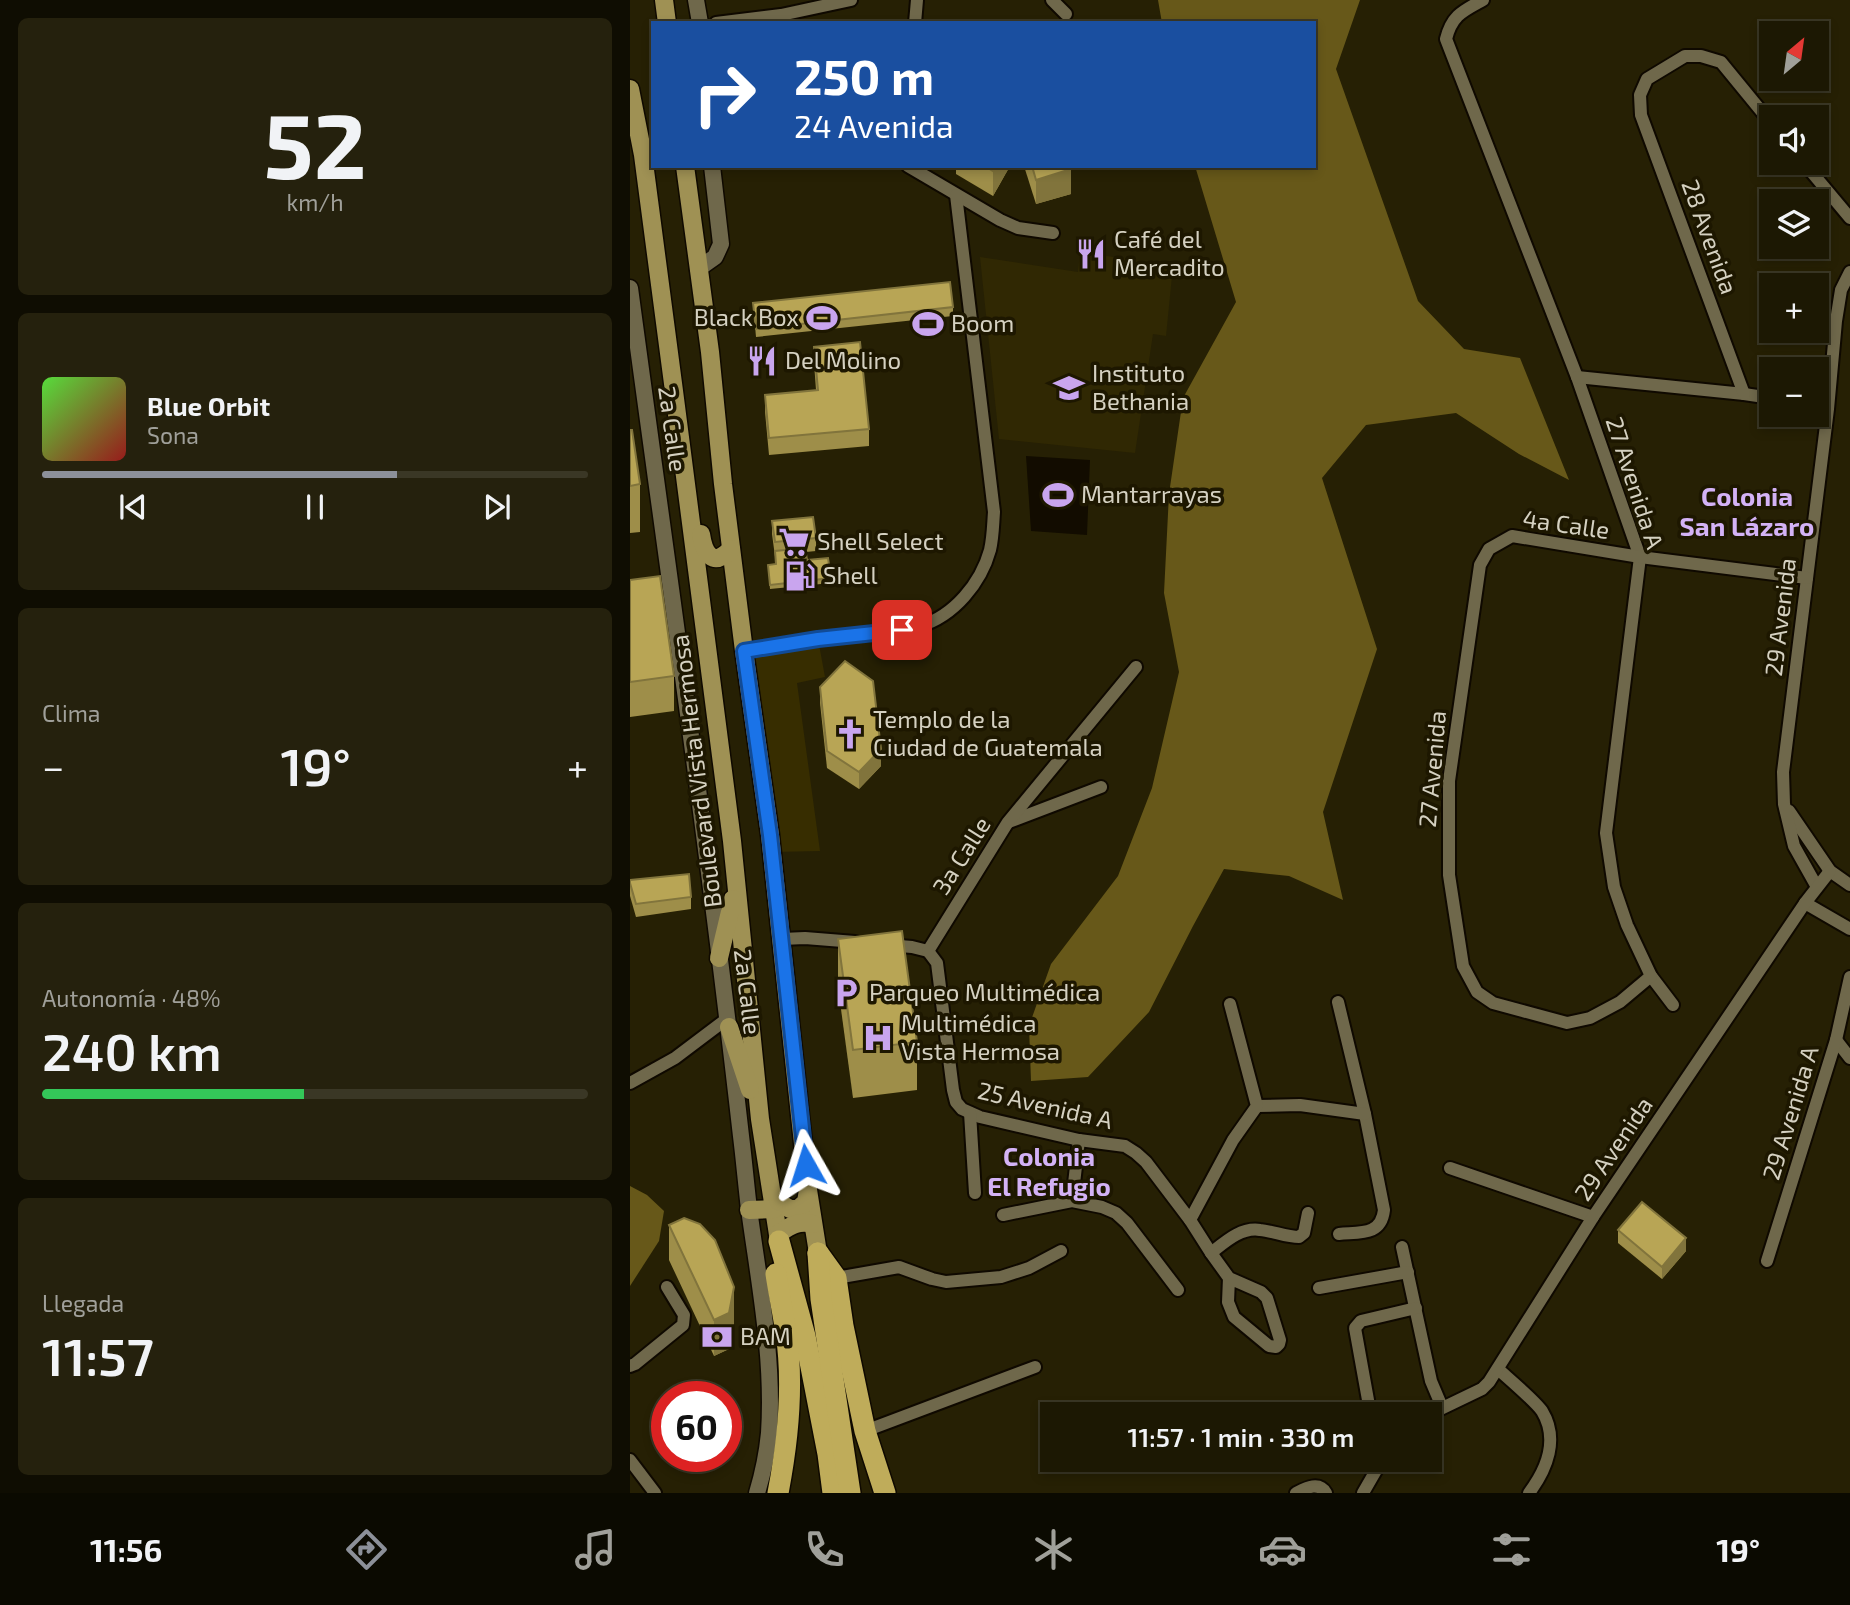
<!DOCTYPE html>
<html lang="es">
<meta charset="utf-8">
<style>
:root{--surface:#1c1803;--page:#25210d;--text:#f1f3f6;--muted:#a0a09a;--line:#3a3725;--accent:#8c9099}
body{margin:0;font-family:"Exo 2",sans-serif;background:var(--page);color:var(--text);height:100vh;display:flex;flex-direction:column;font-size:26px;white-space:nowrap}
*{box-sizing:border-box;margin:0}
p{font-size:23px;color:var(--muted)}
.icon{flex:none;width:38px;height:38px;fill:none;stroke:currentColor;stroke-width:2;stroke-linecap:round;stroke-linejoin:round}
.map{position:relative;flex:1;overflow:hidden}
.drawer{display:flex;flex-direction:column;gap:18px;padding:18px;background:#0f0d02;width:630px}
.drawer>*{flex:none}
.top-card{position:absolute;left:21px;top:21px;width:665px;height:147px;border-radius:0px;box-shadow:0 4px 10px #0003,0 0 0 2px var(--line);background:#1a4fa0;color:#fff;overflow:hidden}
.needle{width:46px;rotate:29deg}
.controls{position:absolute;left:1129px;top:21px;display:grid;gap:14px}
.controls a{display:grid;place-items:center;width:70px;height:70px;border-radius:0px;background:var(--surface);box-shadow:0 4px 10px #0003,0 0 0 2px var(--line);font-size:35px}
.speed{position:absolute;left:21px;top:1381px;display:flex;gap:14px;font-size:35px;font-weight:700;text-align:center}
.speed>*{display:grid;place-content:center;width:91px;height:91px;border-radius:50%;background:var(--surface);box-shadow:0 4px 10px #0003,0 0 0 2px var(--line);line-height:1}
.speed .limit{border:10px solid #d22;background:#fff;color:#111}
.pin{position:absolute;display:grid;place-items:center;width:60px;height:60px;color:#fff;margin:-30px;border-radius:14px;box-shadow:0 4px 10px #0006}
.me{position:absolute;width:77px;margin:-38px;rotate:354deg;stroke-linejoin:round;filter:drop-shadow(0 0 5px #0008)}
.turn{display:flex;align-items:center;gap:24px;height:147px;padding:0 28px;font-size:32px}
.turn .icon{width:91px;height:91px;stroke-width:2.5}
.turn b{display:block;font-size:49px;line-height:60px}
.big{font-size:52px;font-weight:600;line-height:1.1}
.drawer .tile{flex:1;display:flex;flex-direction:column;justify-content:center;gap:10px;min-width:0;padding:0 24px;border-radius:10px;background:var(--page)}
.drawer .dial{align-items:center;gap:0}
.dial b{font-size:91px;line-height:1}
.song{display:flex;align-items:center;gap:21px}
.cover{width:84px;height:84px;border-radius:10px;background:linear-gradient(135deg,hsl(110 70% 55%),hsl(0 70% 35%))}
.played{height:7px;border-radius:4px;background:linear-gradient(90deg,var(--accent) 65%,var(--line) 65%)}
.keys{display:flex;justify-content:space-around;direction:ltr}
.heat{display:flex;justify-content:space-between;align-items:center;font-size:38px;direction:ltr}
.charge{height:10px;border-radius:5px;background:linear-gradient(90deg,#34c759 48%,var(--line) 0)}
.trip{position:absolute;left:410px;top:1402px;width:402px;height:70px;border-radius:0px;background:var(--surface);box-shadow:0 4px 10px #0003,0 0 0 2px var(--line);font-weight:600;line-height:70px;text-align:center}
.tab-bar{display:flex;height:112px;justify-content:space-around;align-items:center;background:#0b0a01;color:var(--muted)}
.tab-bar .icon{width:49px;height:49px}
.tab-bar .selected{color:var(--accent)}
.tab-bar b{font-size:32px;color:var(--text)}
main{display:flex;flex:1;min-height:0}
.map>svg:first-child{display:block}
</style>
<main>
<section class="drawer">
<div class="tile dial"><b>52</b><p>km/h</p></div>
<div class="tile">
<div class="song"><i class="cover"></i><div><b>Blue Orbit</b><p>Sona</p></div></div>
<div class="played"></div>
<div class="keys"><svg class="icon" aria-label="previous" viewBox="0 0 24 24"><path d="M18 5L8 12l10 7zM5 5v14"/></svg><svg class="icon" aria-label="pause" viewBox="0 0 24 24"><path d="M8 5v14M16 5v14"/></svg><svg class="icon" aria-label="next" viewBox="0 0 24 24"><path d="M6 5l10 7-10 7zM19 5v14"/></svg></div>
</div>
<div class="tile"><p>Clima</p>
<div class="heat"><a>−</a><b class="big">19°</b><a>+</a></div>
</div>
<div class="tile"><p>Autonomía · 48%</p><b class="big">240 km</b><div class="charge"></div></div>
<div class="tile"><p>Llegada</p><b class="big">11:57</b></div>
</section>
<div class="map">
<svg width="1220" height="1493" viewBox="0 0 1220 1493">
<rect width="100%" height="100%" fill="#262004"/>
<path fill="#302803" d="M450,252L543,266L536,336L523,334L505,453L369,439L350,257L448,272Z"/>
<path fill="#372d00" d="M188,639L195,677L167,683L190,851L142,852L114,651Z"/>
<g fill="#675819">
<path d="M528,0H730L706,69L788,301L834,349L890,358L939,480L889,454L826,413L736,425L692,478L747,649L693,812L713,900L659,876L594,869L563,926L519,1012L458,1077L401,1081L399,1026L421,964L488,876L522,788L549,672L534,593L539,494L553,398L606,302L565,166H684V23H532Z"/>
<path d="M0,1186L17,1195L34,1211L29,1241L0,1286Z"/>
</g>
<path fill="#120c00" d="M396,456L460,460L457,535L401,531Z"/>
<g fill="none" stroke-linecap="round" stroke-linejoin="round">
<g stroke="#0f0900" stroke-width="16">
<g id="street">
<path d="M422,0L436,14"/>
<path d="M853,0C833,11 822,15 816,39L947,377L1010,557L976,833L984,887L997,925L1021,976L1043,1005"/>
<path d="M86,23L151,15L221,0"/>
<path d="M285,23L287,0"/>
<path d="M1174,163L1220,218"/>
<path d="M278,166L370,220L388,228L423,233"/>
<path d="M947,377L1114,394L1141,398"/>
<path d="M1114,394L1011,115L1010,95L1017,79L1055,56H1071L1091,62L1141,123"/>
<path d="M114,651C144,646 174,640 204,637C232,634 263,634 290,626C324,616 351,583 360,550C363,537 363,525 364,512L326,195"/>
<path d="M1159,811L1200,871L1220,885"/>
<path d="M379,822L471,787"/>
<path d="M1187,887L1164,846L1154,804L1153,772L1198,409L1206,321L1211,290L1220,272"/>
<path d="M1175,903L1220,929"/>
<path d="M152,939L175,938L225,942"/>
<path d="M257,945L282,947L298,951"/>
<path d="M298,951L307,963L323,1090L326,1102L332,1109L350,1117L449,1140L495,1146L506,1153L516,1162L560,1220L581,1253L599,1278L631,1292L637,1298L650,1340L649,1344L646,1347L639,1346L604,1317L598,1302L599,1278"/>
<path d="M298,951L378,822L506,667"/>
<path d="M1021,976L990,1002L960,1018L937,1023L863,1003L847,992L833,966L819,875V781L850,565L859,549L882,536L1010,557L1177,578"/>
<path d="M708,1002L735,1114L754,1210C751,1236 730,1232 709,1234"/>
<path d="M1206,1040L1220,1058"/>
<path d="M0,1083L45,1058L98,1018"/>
<path d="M627,1106L670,1105L735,1114"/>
<path d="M340,1113L345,1193"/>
<path d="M820,1168L963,1217"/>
<path d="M442,1201L449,1140"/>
<path d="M373,1215L442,1201L472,1207L486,1213L497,1223L548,1290"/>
<path d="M560,1220L603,1140L627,1106L600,1004"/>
<path d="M772,1247L801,1381L812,1407"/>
<path d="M581,1253C595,1242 611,1227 630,1230C643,1231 656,1237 669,1237L674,1233L678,1213"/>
<path d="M1137,1261L1206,1040L1220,977"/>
<path d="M206,1278L269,1267L302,1279L316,1282L371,1277L399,1268L431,1251"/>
<path d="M689,1288L778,1272"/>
<path d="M0,1366L5,1364L53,1325L54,1315L37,1287"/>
<path d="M868,1369C879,1379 904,1400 912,1411C929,1439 917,1469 899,1493"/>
<path d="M740,1411L725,1328L731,1321L786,1308"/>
<path d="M800,1414L852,1389L859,1382L963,1217L1175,903L1200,871"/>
<path d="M235,1431L405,1367"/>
<path d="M0,1460L25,1493"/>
<path d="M666,1493C676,1488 689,1481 696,1493"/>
<path d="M733,1493L752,1460"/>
</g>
</g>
<g stroke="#0f0900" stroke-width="19">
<g id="secondary">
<path d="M66,0L70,23"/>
<path d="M68,269L85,257L91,244L82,166"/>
<path d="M0,288C38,571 79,853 111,1136C114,1160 116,1184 119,1209C129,1283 144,1358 139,1433C137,1454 133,1473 127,1493"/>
</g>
</g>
<g stroke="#0f0900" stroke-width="21">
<g id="primary">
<path d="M34,0L37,23"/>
<path d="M0,89L13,155L44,391L102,841L130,1119L149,1241"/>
<path d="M55,166L80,352L93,484L114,651L140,835L178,1190L188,1253"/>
<path d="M71,534C74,554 83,568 101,549"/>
<path d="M89,958L103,899"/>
<path d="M99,1027L120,1090"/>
<path d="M143,1199L160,1209H168L176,1202L178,1190"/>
<path d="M119,1210L144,1209"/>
<path d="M148,1234C160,1226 168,1220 183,1224"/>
</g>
</g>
<g stroke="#0f0900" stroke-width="24">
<g id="highway">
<path d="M149,1241L175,1336L198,1454L203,1493"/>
<path d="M188,1253L206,1278L213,1326L235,1431L255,1493"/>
<path d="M188,1253L191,1299L220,1493"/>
<path d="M146,1274C149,1294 153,1313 156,1333C164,1386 158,1441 148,1493"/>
</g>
</g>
<use href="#street" stroke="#6f684b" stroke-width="12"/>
<use href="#secondary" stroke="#6f684b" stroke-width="16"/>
<use href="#primary" stroke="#9f9154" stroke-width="18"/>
<use href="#highway" stroke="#bfac5a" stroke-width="21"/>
</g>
<g fill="#9e8e49">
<path d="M326,166H380L363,196L326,174Z"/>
<path d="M394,166H440L441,194L406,204Z"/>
<path d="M123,303L323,307V316L126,337Z"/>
<path d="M184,347L239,429V446L139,455L135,412V395L186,390L184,363Z"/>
<path d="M0,430L10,484V532L0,533Z"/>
<path d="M142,521L186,538V551L176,552L177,560L201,578V583L140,589L138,565L146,564L142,534Z"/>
<path d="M0,580L44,676V711L0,717Z"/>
<path d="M190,687L251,766L229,789L197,768L190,703Z"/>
<path d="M0,880L61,897V909L6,917L0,896Z"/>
<path d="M208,939L287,1042V1090L223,1098L208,987Z"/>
<path d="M39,1225L104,1323L99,1349L84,1356L39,1260Z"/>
<path d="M988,1230L1056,1251L1032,1279L988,1243Z"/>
</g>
<g fill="#81743c">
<path d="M366,166H380L363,196V171Z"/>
<path d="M441,169V194L406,204V180Z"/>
<path d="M251,749V766L229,789V772Z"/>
<path d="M1056,1238V1251L1032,1279V1267Z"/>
<path d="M104,1287V1323L99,1349L84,1356V1320Z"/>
</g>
<g fill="#b8a555" stroke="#81743c" stroke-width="2">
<path d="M355,166H366L363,171Z"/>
<path d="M402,166H440L441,169L406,180Z"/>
<path d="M320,282L323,307L126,329L123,303Z"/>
<path d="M230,342L239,429L139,438L135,395L188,390L184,347Z"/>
<path d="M0,430H2L10,484L0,486Z"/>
<path d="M183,517L186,538L145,542L142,521Z"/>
<path d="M175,548L177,560L198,558L201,578L140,585L138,565L146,564L145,551Z"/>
<path d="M30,576L44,676L0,682V580Z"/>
<path d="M215,661L243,681L251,749L229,772L197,751L190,687Z"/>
<path d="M59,874L61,897L6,904L0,883V880Z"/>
<path d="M272,931L287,1042L223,1050L208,939Z"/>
<path d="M1012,1202L1056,1238L1032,1267L988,1230Z"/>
<path d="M54,1218L70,1224L85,1240L104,1287L99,1313L84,1320L39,1225Z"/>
</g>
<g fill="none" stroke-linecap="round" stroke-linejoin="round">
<g stroke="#114b97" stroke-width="18">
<path id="route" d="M176,1165L140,835L114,651L188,639L272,630"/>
</g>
<use href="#route" stroke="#1a73e8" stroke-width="12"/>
</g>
<defs>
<g id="restaurant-bare" transform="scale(2.415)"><path d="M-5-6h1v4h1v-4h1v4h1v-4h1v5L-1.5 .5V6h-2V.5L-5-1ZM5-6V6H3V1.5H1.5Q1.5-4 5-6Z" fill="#c9a5ee" stroke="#1d1700" stroke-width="2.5" paint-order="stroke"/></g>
<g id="stadium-bare" transform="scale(2.415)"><path d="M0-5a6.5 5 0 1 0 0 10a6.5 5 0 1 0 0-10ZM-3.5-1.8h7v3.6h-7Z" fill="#c9a5ee" stroke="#1d1700" stroke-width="2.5" paint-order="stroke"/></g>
<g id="university-bare" transform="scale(2.415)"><path d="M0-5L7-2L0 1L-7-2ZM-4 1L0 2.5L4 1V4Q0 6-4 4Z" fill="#c9a5ee" stroke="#1d1700" stroke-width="2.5" paint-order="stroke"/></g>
<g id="supermarket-bare" transform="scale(2.415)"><path d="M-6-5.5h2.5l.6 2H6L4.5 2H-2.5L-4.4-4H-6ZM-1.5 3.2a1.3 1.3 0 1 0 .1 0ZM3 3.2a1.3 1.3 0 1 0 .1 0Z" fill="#c9a5ee" stroke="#1d1700" stroke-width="2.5" paint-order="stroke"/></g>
<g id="fuel-bare" transform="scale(2.415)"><path d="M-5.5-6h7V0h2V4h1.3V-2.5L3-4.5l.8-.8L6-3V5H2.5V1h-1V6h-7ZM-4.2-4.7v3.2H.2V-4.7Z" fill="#c9a5ee" stroke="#1d1700" stroke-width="2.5" paint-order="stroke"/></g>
<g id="church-bare" transform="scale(2.415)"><path d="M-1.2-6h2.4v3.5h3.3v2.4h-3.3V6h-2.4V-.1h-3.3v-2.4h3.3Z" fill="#c9a5ee" stroke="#1d1700" stroke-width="2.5" paint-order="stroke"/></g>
<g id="parking-bare" transform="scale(2.415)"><path d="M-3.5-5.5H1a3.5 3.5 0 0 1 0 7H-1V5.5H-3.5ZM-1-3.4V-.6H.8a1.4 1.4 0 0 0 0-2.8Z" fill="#c9a5ee" stroke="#1d1700" stroke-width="2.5" paint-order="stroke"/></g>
<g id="hospital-bare" transform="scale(2.415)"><path d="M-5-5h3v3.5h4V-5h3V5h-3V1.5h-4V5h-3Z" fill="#c9a5ee" stroke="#1d1700" stroke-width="2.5" paint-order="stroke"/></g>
<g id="bank-bare" transform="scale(2.415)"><path d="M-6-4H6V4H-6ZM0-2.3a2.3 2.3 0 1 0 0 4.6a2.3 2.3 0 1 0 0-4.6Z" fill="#c9a5ee" stroke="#1d1700" stroke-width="2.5" paint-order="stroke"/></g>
</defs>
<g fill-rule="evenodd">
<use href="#restaurant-bare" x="461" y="254"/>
<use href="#stadium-bare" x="192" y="318"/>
<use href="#stadium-bare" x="298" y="324"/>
<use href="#restaurant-bare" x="132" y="361"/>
<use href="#university-bare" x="439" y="388"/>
<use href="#stadium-bare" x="428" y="495"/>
<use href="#supermarket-bare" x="164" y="542"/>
<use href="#fuel-bare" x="170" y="576"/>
<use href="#church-bare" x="220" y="734"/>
<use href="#parking-bare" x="216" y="993"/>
<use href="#hospital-bare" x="248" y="1038"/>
<use href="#bank-bare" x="87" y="1337"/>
</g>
<g text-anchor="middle" stroke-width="7" stroke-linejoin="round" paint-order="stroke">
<g font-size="24" fill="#d5d1c1" stroke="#1d1700">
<text transform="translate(1079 237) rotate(70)" y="8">28 Avenida</text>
<text transform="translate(42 429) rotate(82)" y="8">2a Calle</text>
<text transform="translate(1004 483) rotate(72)" y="8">27 Avenida A</text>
<text transform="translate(936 525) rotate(8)" y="8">4a Calle</text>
<text transform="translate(1151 617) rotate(-83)" y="8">29 Avenida</text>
<text transform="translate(803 769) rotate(-85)" y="8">27 Avenida</text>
<text transform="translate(67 771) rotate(-97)" y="8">Boulevard Vista Hermosa</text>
<text transform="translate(332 856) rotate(-58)" y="8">3a Calle</text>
<text transform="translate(117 992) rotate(83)" y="8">2a Calle</text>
<text transform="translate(415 1106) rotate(13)" y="8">25 Avenida A</text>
<text transform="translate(1161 1113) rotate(-73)" y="8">29 Avenida A</text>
<text transform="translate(984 1149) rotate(-56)" y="8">29 Avenida</text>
</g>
<g font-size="24" fill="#d5d1c1" stroke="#1d1700" text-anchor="start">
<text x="484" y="248">Café del<tspan x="484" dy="28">Mercadito</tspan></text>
<text x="169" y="326" text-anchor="end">Black Box</text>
<text x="321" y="332">Boom</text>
<text x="155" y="369">Del Molino</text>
<text x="462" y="382">Instituto<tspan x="462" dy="28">Bethania</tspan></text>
<text x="451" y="503">Mantarrayas</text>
<text x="187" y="550">Shell Select</text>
<text x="193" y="584">Shell</text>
<text x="243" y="728">Templo de la<tspan x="243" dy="28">Ciudad de Guatemala</tspan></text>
<text x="239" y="1001">Parqueo Multimédica</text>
<text x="271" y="1032">Multimédica<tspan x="271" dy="28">Vista Hermosa</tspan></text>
<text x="110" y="1345">BAM</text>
</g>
<g font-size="26" font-weight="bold" fill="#d3b2f6" stroke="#1d1700">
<text x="1117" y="506">Colonia<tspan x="1117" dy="30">San Lázaro</tspan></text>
<text x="419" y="1166">Colonia<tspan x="419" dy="30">El Refugio</tspan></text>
</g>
</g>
</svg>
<div class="controls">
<a><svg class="needle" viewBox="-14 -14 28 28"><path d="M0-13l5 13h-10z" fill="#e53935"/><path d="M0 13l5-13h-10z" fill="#a0a09a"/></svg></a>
<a><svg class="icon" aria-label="sound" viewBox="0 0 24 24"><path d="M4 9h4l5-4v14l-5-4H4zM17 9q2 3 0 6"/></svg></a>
<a><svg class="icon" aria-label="layers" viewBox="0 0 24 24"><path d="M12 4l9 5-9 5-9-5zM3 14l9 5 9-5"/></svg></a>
<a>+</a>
<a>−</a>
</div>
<div class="speed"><div class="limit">60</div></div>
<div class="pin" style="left:272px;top:630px;background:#d93025"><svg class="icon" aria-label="arrive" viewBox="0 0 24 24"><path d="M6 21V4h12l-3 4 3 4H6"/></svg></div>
<svg class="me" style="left:176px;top:1165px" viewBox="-20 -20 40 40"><path d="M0-17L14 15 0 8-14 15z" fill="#1a73e8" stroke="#fff" stroke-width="4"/></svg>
<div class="trip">11:57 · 1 min · 330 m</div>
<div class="top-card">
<div class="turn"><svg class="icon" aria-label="right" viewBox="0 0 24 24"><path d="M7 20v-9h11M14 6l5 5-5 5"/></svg><div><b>250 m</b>24 Avenida</div></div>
</div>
</div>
</main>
<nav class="tab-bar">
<b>11:56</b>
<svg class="icon selected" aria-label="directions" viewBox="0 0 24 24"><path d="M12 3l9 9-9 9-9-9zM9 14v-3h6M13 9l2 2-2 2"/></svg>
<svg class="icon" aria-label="music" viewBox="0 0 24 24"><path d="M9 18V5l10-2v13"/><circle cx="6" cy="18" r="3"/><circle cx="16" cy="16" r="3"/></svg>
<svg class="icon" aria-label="phone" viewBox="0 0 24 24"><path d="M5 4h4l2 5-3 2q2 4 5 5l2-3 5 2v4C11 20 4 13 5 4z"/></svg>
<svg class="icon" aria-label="climate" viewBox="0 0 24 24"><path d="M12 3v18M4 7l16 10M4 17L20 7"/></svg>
<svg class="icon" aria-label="car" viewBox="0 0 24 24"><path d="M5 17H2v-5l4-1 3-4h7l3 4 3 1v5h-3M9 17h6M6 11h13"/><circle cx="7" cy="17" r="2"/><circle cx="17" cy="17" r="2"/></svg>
<svg class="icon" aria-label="filters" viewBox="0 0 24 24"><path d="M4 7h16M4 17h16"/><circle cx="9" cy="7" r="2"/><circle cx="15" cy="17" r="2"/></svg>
<b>19°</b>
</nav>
